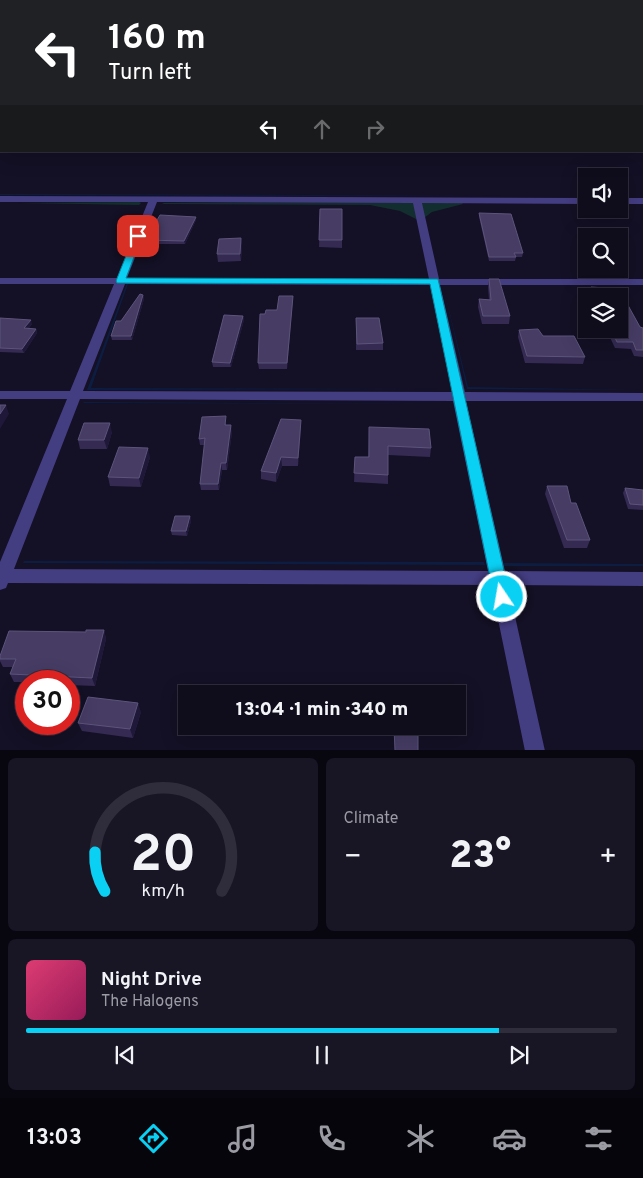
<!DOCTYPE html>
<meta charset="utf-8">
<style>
:root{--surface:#0f0c1c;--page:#181525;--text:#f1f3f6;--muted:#9b9ba3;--line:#2f2c3b;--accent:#0ad0f4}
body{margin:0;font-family:Overpass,sans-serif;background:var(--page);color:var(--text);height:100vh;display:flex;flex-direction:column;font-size:19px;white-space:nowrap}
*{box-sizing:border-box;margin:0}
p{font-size:16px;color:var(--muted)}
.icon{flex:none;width:28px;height:28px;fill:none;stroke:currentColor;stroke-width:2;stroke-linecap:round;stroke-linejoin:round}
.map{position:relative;height:750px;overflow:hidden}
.sheet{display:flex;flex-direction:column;gap:8px;padding:8px;background:#08070f;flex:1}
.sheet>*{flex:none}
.hud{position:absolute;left:0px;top:0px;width:644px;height:152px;box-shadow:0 5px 20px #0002,0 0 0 1px var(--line);background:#202124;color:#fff;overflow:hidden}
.controls{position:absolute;left:578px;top:168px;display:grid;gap:10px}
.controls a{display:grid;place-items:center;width:50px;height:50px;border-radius:0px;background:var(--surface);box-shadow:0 5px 20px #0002,0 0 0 1px var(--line);font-size:25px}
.speed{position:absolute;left:15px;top:670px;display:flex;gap:10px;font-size:25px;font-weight:700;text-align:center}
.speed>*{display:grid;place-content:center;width:65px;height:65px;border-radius:50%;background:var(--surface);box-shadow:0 5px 20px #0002,0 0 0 1px var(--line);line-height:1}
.speed .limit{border:8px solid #d22;background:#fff;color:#111}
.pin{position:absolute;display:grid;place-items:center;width:42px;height:42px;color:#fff;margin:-21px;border-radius:10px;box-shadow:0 2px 8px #0006}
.me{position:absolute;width:55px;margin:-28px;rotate:348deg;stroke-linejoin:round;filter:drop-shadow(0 0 4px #0008)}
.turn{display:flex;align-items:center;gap:18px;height:105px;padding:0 25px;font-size:22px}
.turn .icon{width:65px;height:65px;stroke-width:2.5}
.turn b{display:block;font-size:35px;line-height:42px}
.lanes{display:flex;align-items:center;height:48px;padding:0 25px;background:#0003;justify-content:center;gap:25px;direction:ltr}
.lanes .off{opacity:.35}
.big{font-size:38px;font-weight:800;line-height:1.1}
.sheet .card{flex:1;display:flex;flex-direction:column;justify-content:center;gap:8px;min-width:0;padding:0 18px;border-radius:8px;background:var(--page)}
.sheet .dial{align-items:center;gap:0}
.dial svg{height:130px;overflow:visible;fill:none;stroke:var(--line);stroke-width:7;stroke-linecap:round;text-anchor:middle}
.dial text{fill:var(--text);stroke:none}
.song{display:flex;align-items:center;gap:15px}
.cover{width:60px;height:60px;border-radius:8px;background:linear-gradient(135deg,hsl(340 70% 55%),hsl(330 70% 35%))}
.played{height:5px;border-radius:2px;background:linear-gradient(90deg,var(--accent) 80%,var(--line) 80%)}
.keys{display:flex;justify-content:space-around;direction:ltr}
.heat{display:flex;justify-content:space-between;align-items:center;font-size:28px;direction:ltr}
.sheet .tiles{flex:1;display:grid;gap:8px;grid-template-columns:1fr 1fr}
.card:last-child{grid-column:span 2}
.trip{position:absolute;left:178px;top:685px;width:288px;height:50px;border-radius:0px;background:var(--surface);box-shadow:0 5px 20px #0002,0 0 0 1px var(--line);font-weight:800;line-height:50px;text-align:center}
.dock{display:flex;height:80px;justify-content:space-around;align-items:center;background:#06050b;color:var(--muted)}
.dock .icon{width:35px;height:35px}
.dock .current{color:var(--accent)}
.dock b{font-size:22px;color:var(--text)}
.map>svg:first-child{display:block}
</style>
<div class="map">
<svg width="643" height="751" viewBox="0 0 643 751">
<rect width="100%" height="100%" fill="#141025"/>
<g fill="#132e2e">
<path d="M17,203L139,202L141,203L139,205Z"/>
<path d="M164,203H462L463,204L432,212L420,221L400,211L370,205L162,204Z"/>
</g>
<g fill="#0c1d41">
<path d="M0,194L586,196L0,195Z"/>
<path d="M127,283L428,286L128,284L91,388L447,389L87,390Z"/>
<path d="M444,289L468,387L643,390L467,389Z"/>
<path d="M84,402L453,404H454L83,403Z"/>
<path d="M24,561L484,562L485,565L23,563Z"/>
<path d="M504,563L643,564V566H504Z"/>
</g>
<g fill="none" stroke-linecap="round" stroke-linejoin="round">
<g fill="#433d82" fill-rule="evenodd">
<rect x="460" y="0" width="4" height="1"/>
<rect x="642" y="13" width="1" height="4"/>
<rect x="642" y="37" width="1" height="4"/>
<rect x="0" y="40" width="1" height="4"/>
<rect x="642" y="65" width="1" height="4"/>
<rect x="0" y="70" width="1" height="4"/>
<rect x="642" y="99" width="1" height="4"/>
<rect x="0" y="103" width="1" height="4"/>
<path d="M0,196L586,198V204L422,203L439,279H643V285H440L465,392L643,393V401H466L505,571L643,572V586L508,585L545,751H525L491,585L8,583L6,588L0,590V562L67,399H0V391H70L114,284H0V278H117L148,202H0ZM157,202L413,203L429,279L127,278ZM125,284L430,285L452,392L83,391ZM80,399L453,401L488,571L14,569Z"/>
<rect x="619" y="198" width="24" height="6"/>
</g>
</g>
<g fill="#342a52">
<path d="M320,209H342V248L319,247Z"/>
<path d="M479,213L523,253L522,257H516L515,261H489L479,217Z"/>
<path d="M196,217V220L185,244H146L145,240Z"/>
<path d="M241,238L242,246L241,261L218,262L217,254Z"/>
<path d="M489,279L510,316L509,324H482L478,307L479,299L489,300L488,287Z"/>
<path d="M591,287L619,289L640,327L643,328V357L634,356L631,349L615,348L606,329H619V296H591L589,293Z"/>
<path d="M143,295L144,299L132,340H112L111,336L121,321Z"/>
<path d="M293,296L287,369H259L258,363L265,314L277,310Z"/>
<path d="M243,316L244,320L231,367H213L212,362Z"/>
<path d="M0,318L32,324L29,328L36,329L37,333L24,353L0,352Z"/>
<path d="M356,318L383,343V350H356Z"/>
<path d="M519,330L543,336L585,357L583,364L525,363L518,337Z"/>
<path d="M301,420V428L298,466H282L276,482L261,479V471Z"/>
<path d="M226,423V425L232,432L227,470H222L219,490H201L200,484L205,445H200L199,439Z"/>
<path d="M369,427L431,448L430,457L388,455V484L354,482L355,457H368Z"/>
<path d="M112,432L107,449H80L78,440Z"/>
<path d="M150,457L141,487L110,486L108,477Z"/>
<path d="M547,486L571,503L590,540L587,548H564L545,494Z"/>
<path d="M625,488L643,490V510L628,509L623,493Z"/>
<path d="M190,516L191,521L187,536L172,535L171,531Z"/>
<path d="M104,630L106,639L95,686L69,685V681H26V682H14L10,674L13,667H3L0,661V656L86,632Z"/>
<path d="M141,712L133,738L82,731L78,723Z"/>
</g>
<g fill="#1f1838">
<path d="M196,217V220L185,244L184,241Z"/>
<path d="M241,238L242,246L241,261L240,254Z"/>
<path d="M143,295L144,299L132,340L131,336Z"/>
<path d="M293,296V302L287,369V363Z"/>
<path d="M243,316L244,320L231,367L230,363Z"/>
<path d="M31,320L32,324L25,332L24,328Z"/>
<path d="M36,329L37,333L24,353L22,349Z"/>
<path d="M6,405L9,414L0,429V414Z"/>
<path d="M301,420V428L298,466V458Z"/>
<path d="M110,423L112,432L107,449L104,440Z"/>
<path d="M231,425L232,432L227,470L226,463Z"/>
<path d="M148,448L150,457L141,487L139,478Z"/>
<path d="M281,457L282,466L276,482V473Z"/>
<path d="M221,463L222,470L219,490L218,484Z"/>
<path d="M190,516L191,521L187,536L186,531Z"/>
<path d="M104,630L106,639L95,686L92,678Z"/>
<path d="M138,703L141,712L133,738L130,729Z"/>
</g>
<g fill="#463c64" stroke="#5d547c">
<path d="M196,0H315L314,1H195Z"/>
<path d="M396,0H440V1H395Z"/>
<path d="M478,0H643V9L642,1H479Z"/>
<rect x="642" y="16" width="1" height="17"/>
<rect x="642" y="39" width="1" height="22"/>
<rect x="642" y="67" width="1" height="27"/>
<path d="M320,209H342V240H319Z"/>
<path d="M479,213L511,214L523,253H514L516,257H489Z"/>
<path d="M160,215L196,217L184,241L145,240Z"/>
<path d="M241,238L240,254H217L219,239Z"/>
<path d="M489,279H499L510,316H483L479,299L491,300Z"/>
<path d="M591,287L619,289L640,327L643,328V350H636L633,342H617L611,329H619V296H595Z"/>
<path d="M140,294L143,295L131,336H111L116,321H121Z"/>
<path d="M279,296H293L287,363H258L260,314H265L266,310H277Z"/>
<path d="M224,315L243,316L230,363L212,362Z"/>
<path d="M0,318L31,320L24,328L36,329L22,349L0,348Z"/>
<path d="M356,318H379L383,343L357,344Z"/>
<path d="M538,329L543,336H574L585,357L527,356L519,330Z"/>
<path d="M0,405H6L0,414Z"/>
<path d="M226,416L225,425H231L226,463H221L218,484H200L205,438L199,439L202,417Z"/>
<path d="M281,419L301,420L298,458L281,457L276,473L261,471Z"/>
<path d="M84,423H110L104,440H78Z"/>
<path d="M369,427L429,429L431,448L388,446V475L354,473L355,457H369Z"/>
<path d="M119,447L148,448L139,478L108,477Z"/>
<path d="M547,486H567L571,503H576L590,540H567Z"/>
<path d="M625,488L643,490V505L630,504Z"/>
<path d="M175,516H190L186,531H171Z"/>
<path d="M86,630H104L92,678L10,674L16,659H0V656L9,631L86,632Z"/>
<path d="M88,697L138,703L130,729L78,723Z"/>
<path d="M394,727L418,728V751H395Z"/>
</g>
<path fill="#0ad0f4" stroke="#06879f" d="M138,233L142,236L126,278L438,279L510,597L508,602L502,604L496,602L494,597L430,284L117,283L116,281L134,236Z"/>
</svg>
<div class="controls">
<a><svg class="icon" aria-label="sound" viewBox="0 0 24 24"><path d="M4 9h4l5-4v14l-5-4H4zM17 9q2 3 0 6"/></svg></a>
<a><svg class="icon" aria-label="search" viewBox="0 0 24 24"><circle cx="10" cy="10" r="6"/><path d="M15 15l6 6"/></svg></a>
<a><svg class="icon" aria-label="layers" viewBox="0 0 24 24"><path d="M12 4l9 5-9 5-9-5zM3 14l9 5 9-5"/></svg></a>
</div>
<div class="speed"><div class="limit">30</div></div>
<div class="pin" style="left:138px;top:236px;background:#d93025"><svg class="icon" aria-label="arrive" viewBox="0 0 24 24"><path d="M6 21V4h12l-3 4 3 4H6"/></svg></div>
<svg class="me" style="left:502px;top:597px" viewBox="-20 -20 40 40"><circle r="17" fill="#0ad0f4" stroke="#fff" stroke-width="3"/><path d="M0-11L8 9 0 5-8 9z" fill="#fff"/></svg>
<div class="trip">13:04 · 1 min · 340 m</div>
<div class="hud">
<div class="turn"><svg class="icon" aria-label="left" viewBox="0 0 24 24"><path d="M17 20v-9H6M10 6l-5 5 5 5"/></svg><div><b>160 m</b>Turn left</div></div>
<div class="lanes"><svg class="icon" aria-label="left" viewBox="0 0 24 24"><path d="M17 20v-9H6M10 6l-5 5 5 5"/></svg><svg class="icon off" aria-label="ahead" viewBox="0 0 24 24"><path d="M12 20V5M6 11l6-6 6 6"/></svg><svg class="icon off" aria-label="right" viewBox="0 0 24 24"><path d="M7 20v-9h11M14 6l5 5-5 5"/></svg></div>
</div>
</div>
<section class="sheet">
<div class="tiles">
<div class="card dial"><svg viewBox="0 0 100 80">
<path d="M14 69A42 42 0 1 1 86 69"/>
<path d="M14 69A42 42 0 0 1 8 45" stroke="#0ad0f4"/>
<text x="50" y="56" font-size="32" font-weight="700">20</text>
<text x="50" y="72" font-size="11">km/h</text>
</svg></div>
<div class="card"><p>Climate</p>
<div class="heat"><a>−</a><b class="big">23°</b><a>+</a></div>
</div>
<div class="card">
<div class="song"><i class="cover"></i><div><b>Night Drive</b><p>The Halogens</p></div></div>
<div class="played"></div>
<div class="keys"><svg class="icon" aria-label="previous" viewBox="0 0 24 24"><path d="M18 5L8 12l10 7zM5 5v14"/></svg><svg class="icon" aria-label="pause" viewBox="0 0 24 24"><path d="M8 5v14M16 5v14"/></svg><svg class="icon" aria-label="next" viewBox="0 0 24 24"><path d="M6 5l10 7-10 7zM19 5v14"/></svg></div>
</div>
</div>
</section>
<nav class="dock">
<b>13:03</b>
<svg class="icon current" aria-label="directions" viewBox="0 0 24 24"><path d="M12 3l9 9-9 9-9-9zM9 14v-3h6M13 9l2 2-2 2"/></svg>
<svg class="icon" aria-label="music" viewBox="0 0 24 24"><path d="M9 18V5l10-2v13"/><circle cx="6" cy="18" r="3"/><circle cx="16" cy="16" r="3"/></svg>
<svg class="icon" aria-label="phone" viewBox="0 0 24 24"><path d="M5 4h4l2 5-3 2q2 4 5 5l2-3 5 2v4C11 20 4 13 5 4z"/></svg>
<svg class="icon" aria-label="climate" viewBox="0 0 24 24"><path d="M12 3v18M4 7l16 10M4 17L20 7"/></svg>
<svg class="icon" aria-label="car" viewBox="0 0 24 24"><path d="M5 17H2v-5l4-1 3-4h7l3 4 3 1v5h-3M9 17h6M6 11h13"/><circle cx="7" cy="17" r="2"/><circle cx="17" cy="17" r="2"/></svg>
<svg class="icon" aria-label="filters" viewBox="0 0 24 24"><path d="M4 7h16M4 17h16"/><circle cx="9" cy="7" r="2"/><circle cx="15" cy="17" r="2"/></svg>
</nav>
